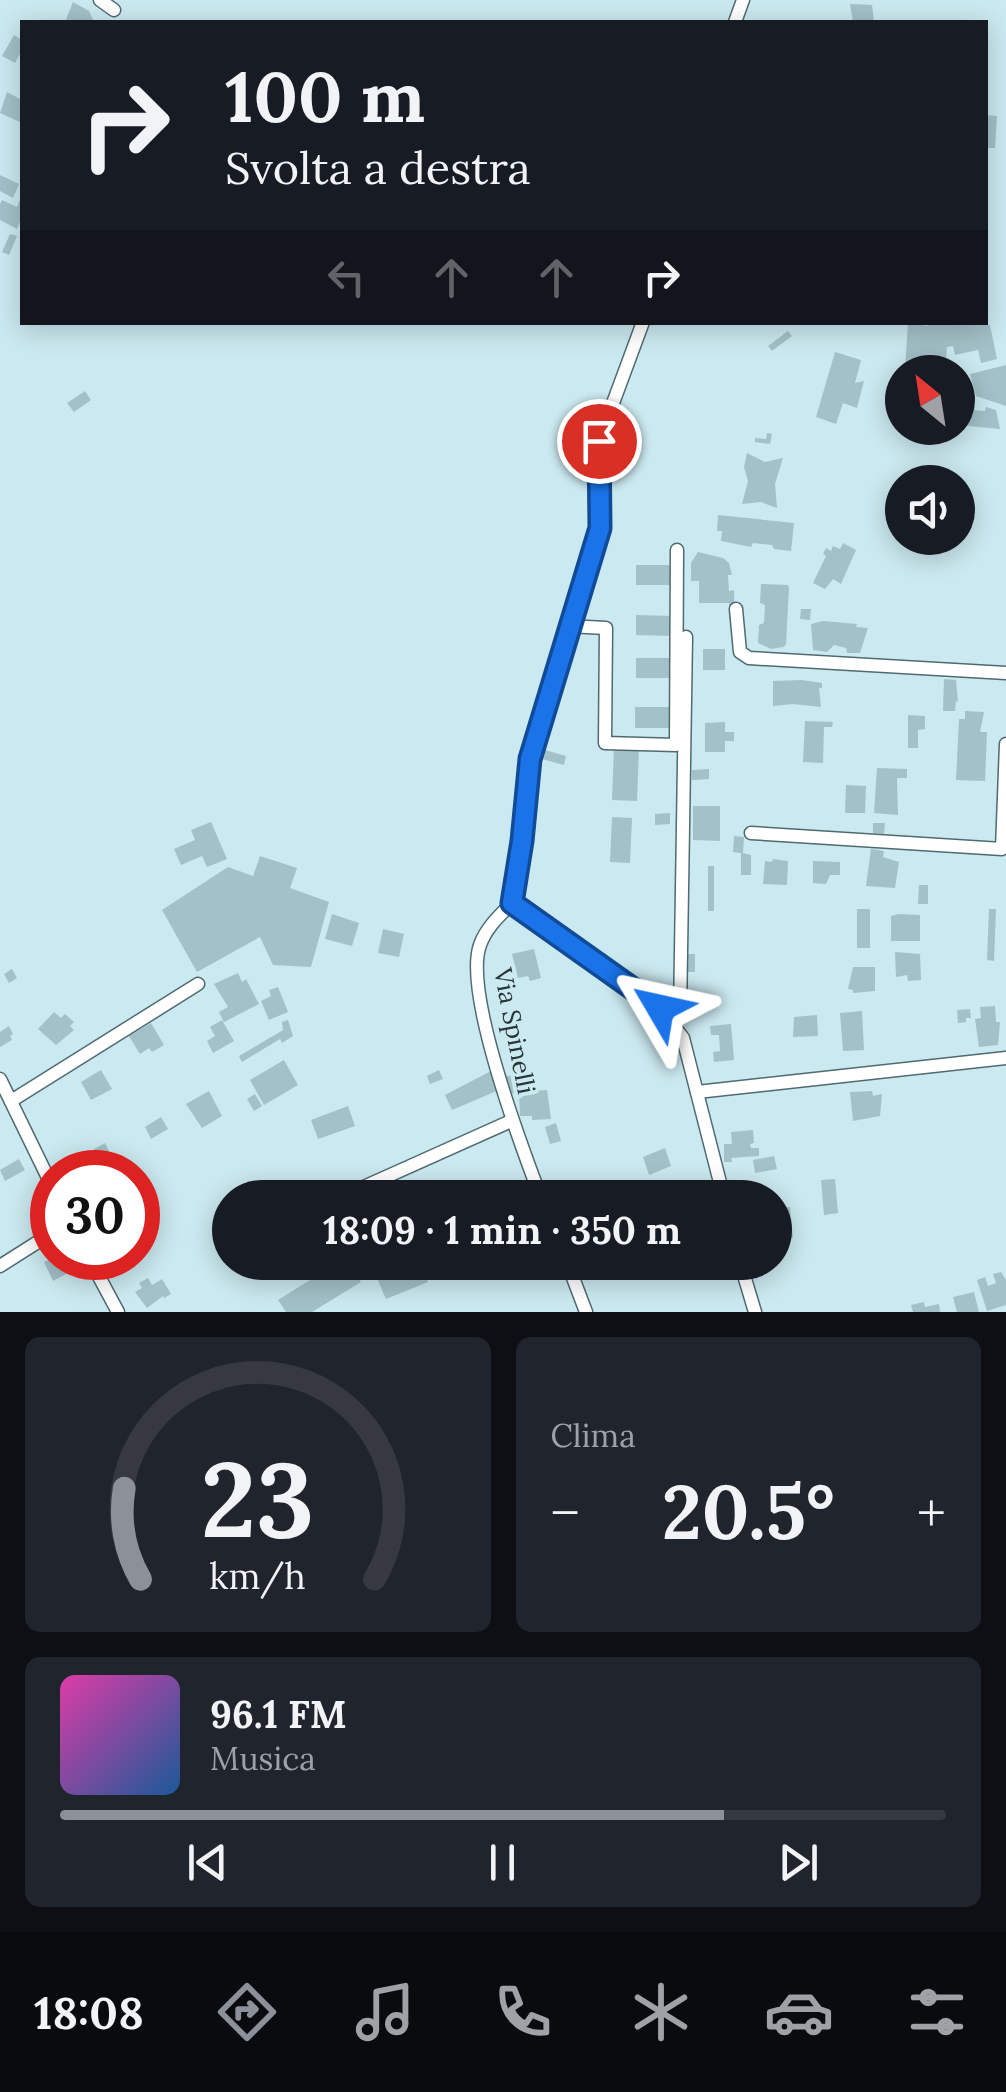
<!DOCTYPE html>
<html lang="it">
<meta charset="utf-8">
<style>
:root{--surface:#171b24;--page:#20242c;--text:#f1f3f6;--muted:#9ea1a6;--line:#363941;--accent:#8c9099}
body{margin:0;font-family:Lora,serif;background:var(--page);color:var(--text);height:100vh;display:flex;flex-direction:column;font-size:38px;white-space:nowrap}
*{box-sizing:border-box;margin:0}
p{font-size:32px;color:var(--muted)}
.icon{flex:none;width:55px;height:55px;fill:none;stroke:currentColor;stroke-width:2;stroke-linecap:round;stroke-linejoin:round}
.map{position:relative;height:1312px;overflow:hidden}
.side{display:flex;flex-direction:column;gap:25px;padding:25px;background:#0d0f14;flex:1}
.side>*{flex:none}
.banner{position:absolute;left:20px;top:20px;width:968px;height:305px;border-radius:0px;box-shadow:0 5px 25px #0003;background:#171b24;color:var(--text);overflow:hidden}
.needle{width:65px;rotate:330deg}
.controls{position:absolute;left:885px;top:355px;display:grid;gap:20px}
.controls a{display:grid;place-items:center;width:90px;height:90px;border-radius:50%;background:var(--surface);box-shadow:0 5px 25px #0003;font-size:50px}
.speed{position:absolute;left:30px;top:1150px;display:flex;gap:20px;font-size:50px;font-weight:700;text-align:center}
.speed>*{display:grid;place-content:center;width:130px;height:130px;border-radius:50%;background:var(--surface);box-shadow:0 5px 25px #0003;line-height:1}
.speed .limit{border:15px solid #d22;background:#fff;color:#111}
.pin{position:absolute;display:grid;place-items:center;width:85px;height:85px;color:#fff;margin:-42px;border:5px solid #fff;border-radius:50%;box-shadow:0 2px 10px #0007}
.me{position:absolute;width:110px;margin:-55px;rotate:306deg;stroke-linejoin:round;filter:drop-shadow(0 0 8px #0008)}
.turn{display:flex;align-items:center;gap:35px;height:210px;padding:0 40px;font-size:45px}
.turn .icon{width:130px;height:130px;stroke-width:2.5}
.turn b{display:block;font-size:70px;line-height:85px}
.lanes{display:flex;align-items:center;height:95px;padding:0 40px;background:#0003;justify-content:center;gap:50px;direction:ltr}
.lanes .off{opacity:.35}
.big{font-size:75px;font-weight:800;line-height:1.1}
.side .card{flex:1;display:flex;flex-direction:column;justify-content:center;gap:15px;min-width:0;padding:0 35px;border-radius:15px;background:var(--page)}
.side .dial{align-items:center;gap:0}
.dial svg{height:260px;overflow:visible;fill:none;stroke:var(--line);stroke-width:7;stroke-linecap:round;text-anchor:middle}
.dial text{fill:var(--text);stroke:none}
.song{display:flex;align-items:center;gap:30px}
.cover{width:120px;height:120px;border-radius:15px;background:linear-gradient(135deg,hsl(320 70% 55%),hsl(210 70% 35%))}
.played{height:10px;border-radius:5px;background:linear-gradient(90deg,var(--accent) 75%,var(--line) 75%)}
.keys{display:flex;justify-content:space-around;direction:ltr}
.heat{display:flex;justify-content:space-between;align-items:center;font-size:55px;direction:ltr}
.side .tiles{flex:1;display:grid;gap:25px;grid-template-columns:1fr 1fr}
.card:last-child{grid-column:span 2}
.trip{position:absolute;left:212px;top:1180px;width:580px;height:100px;border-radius:50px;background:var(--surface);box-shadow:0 5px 25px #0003;font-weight:800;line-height:100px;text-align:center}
.tabs{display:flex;height:160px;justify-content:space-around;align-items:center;background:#090b0e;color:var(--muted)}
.tabs .icon{width:70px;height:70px}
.tabs .active{color:var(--accent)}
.tabs b{font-size:45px;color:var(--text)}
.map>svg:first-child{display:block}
</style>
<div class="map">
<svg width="1006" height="1312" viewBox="0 0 1006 1312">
<rect width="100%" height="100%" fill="#cbe9f0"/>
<g fill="#a3c1c8">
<path d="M73,2L89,11L94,22H65Z"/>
<path d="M850,4L872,5L874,22H853Z"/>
<path d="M14,35L22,40V50L15,63L2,56Z"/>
<path d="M7,92L22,100L20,122L0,113Z"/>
<path d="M985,115L997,116L995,148H985Z"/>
<path d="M0,175L19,184L13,198L0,191Z"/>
<path d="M22,195V217L17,229L0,220V204L2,200L17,207Z"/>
<path d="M10,234L17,236L9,255L2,252Z"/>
<path d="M908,322L928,326V322L990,325L997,359L981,363L978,350L955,355L953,346L947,347L946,361L905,369Z"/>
<path d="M788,331L792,336L772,351L768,346Z"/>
<path d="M835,352L861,360L855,383L864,381L857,408L843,403L836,424L816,417Z"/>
<path d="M1006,365V406L976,396L970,374Z"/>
<path d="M85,391L91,400L74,412L67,403Z"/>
<path d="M986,407L996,410L1000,429L958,425V409L985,411Z"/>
<path d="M767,433L772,434L770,444L755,442V438L766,439Z"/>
<path d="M747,453L765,462L783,458L775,484L777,508L761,502L742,504L748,481L744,467Z"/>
<path d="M718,515L794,523L791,551L774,549L772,545L753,543L751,547L721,541L722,531H717Z"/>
<path d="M843,543L856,550L841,584L833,579L825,589L813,583L826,556L823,554L826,548L831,551L833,546L840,549Z"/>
<path d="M698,552L723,558L729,563L732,575H728L729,591L734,590L735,619H729V603H699V581H691V563Z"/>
<rect x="636" y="565" width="38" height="20"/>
<path d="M761,584L788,585L789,588L786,645L783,647L771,649L758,643L759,625L764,623L765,605L760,603Z"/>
<path d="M801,609H811L810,620L800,619Z"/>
<path d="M636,615L674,616L673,636L636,635Z"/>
<path d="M823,621L857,624L856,627L868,628L860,653H847L846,648L834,645L827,652L813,650L811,624Z"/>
<rect x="703" y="649" width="22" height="21"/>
<rect x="636" y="658" width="37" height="20"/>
<path d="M944,679L956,680L958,702L956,701L955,711H943Z"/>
<path d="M802,680L822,683V688H819L821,707L793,704L773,706V681Z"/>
<rect x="635" y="707" width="37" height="21"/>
<path d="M965,711L984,712L980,732H987L985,781L956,780L959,719H965Z"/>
<path d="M908,715L925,716V729L918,730V748H908Z"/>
<path d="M805,721L833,722L832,727H824L823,763L803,762Z"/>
<path d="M725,722V732H734V741H725V752H705V723Z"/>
<path d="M614,746L639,747L637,801L612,800Z"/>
<path d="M545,750L566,756L564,765L542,759Z"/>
<path d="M877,768L907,769V778H897L898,815L874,813Z"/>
<path d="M709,769V779L692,780V770Z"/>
<path d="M846,785L866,786L865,813H845Z"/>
<path d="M693,806H720V841L693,840Z"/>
<path d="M670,813V824L655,825V814Z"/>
<path d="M612,817L632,818L630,863L610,862Z"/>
<path d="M211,822L227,859L207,867L202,856L181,865L174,849L195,840L191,830Z"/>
<path d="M873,823H885L884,834L873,833Z"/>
<path d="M734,836L744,837L743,853L751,855V875H741V853L733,852Z"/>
<path d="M871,849L884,851L883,857L899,862L895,888L866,886Z"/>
<path d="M260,856L297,868L290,888L329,902L311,967L273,965L260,937L197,972L162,910L228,867L253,876Z"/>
<path d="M773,859L788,861L787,885L763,884L765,861L772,862Z"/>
<path d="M813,861L840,862V875H830L826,884L813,883Z"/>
<rect x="708" y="866" width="6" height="45"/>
<path d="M919,885H928V904H918Z"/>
<rect x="857" y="909" width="13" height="39"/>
<path d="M989,909H996L994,961L987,960Z"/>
<path d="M332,914L359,923L352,946L325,939Z"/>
<path d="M899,914L920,915V941H891V916Z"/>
<path d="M383,929L404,934L399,957L378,953Z"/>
<path d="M534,949L541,978L530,981L528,976L518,978L512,954Z"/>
<path d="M895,952L920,954L921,980L908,981L907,975L896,977Z"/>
<rect x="687" y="954" width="8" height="18"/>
<path d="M853,967H875V991L853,993V990L848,989Z"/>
<path d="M12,969L17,978L9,983L4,974Z"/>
<path d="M238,973L242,982L246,979L259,1004L224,1022L219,1012L228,1007L214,984Z"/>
<path d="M278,987L288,1012L269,1020L261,1001L271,996L269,990Z"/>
<path d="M995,1006L996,1022H1000L998,1045L979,1047L975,1019L981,1018L980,1007Z"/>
<path d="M970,1009L971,1018H966V1022L958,1023L957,1010Z"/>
<path d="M862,1011L864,1050L843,1051L840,1013Z"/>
<path d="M54,1012L61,1018L65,1014L74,1022L70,1026L74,1030L56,1045L38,1029Z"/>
<path d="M817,1015L818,1036L793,1037L794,1017Z"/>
<path d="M222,1020L234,1041L213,1053L207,1041L215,1036L210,1027Z"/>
<path d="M288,1020L293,1036L282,1043L280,1039L242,1062L239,1056L283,1030L282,1022Z"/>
<path d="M151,1023L164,1045L152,1052L149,1048L140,1054L129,1036Z"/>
<path d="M731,1024L734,1060L714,1062L713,1052L720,1051L719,1035H711L710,1026Z"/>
<path d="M9,1026L13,1034L10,1036L12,1040L0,1047V1032Z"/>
<path d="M284,1060L298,1085L264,1105L250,1080Z"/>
<path d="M101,1070L112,1089L91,1100L81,1082Z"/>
<path d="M439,1070L443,1079L430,1084L427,1076Z"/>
<path d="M491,1071L499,1090L452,1110L445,1095Z"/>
<path d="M531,1074L533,1091L547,1090L551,1119L532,1120V1116H520L519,1093L507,1094L506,1076Z"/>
<path d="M209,1091L222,1116L202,1128L186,1104Z"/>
<path d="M872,1091L873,1096L882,1094L880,1116L853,1121L850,1092Z"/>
<path d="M255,1094L262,1106L254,1111L247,1099Z"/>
<path d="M348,1106L355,1126L318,1139L311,1120Z"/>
<path d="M161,1117L168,1129L151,1139L145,1127Z"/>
<path d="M556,1123L561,1141L550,1144L545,1127Z"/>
<path d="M753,1130L754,1143L750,1144L751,1148H759V1156L731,1158L732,1162H724V1144H732L731,1132Z"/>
<path d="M105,1143L109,1151L99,1157L94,1149Z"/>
<path d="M665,1148L671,1166L649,1175L643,1157Z"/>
<path d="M774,1156L777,1169L755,1173L753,1160Z"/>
<path d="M19,1159L25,1170L5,1181L0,1170Z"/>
<path d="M835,1179L838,1213L824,1215L821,1180Z"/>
<path d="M790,1207L793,1238L775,1240V1208Z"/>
<path d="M53,1258H65L72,1271L53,1281L44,1262Z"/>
<path d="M72,1258H87L91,1264L79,1270Z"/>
<path d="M339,1262H349L361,1282L312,1312H286L278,1300Z"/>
<path d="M367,1262H395L372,1273Z"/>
<path d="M420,1262L428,1282L386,1299L376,1276Z"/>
<path d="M524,1262H553L554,1266L530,1275Z"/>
<path d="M1001,1272L1006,1280V1305L987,1311L977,1280L985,1277L988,1286L996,1283L993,1274Z"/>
<path d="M148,1278L152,1285L162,1279L171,1294L164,1298L163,1296L147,1308L135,1292L142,1288L139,1283Z"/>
<path d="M974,1292L979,1312H957L953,1297Z"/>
<path d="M924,1302L925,1307L939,1304L940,1312H913L911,1305Z"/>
</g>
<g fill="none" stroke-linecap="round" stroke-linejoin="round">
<g stroke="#4f6a70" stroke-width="15">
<g id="minor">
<path d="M100,0L114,10"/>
<path d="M735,22L743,0"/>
<path d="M736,609L740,652L749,658L1006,673"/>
<path d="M568,626L606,628L605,743L676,745L677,550"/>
<path d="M751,833L1002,849L1006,744"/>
<path d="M512,903L522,841L530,759L599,528V441L643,322"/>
<path d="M674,1023L680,1015L686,637"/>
<path d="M0,1079L52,1186"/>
<path d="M697,1092L1006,1058"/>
<path d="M11,1101L198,984"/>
<path d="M339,1198L511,1121"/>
<path d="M541,1198C522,1148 463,992 480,945C486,928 499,916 512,903L660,1008L683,1038L724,1198"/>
<path d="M89,1258L118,1312"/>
<path d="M273,1262L278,1271"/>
<path d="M567,1262L586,1312"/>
<path d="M740,1262L755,1312"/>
<path d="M0,1266L52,1233"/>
</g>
</g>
<use href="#minor" stroke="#fff" stroke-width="12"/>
</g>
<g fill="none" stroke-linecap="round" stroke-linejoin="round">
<g stroke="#114b97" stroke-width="25">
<path id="route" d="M599,441L600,528L530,759L522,841L512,903L660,1008"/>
</g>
<use href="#route" stroke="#1a73e8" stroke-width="18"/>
</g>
<g text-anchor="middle" stroke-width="8" stroke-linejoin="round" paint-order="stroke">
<g font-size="25" fill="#283437" stroke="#cbe9f0">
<text transform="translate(515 1031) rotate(79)" y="9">Via Spinelli</text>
</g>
</g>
</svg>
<div class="controls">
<a><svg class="needle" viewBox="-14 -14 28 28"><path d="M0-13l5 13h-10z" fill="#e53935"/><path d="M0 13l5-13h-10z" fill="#9ea1a6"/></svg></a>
<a><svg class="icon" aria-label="sound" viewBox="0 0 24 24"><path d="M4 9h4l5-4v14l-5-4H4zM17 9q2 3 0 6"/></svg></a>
</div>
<div class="speed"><div class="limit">30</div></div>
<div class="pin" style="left:599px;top:441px;background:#d93025"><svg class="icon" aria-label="arrive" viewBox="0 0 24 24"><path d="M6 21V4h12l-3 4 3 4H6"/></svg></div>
<svg class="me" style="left:660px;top:1008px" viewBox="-20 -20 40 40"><path d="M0-17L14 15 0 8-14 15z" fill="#1a73e8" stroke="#fff" stroke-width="4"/></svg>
<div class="trip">18:09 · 1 min · 350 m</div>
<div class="banner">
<div class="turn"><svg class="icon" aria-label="right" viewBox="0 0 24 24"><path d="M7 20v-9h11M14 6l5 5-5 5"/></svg><div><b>100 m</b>Svolta a destra</div></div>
<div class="lanes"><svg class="icon off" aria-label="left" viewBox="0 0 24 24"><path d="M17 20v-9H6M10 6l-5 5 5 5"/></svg><svg class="icon off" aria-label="ahead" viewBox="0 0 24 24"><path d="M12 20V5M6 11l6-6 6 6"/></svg><svg class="icon off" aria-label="ahead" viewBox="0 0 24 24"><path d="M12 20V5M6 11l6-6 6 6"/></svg><svg class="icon" aria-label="right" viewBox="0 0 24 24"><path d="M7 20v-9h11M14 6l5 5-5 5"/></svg></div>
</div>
</div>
<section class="side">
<div class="tiles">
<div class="card dial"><svg viewBox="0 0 100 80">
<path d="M14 69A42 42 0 1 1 86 69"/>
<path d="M14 69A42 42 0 0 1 9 41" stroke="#8c9099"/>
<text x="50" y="56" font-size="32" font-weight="700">23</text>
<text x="50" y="72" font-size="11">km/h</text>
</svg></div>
<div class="card"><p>Clima</p>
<div class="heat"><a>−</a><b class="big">20.5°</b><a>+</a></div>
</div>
<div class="card">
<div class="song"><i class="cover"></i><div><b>96.1 FM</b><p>Musica</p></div></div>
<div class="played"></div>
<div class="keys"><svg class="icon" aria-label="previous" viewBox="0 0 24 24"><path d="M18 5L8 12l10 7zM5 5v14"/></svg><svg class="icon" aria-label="pause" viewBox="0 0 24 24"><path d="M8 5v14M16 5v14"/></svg><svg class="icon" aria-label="next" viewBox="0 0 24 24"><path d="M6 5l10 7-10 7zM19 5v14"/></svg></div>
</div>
</div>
</section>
<nav class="tabs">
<b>18:08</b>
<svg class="icon active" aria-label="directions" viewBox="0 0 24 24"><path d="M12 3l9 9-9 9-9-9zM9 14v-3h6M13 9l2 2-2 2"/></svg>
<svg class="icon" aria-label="music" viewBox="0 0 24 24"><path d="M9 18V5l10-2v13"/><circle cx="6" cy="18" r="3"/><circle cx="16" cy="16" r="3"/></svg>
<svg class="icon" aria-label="phone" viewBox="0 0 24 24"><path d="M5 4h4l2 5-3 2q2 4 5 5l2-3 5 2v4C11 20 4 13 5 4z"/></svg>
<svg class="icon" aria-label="climate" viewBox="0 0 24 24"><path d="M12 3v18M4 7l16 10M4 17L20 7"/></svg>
<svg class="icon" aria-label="car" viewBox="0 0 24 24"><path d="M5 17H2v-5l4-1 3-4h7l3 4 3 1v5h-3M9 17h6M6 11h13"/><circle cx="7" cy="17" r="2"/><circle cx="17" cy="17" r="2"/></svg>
<svg class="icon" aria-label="filters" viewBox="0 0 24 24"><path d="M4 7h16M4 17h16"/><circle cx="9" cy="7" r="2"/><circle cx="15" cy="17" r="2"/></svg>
</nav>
